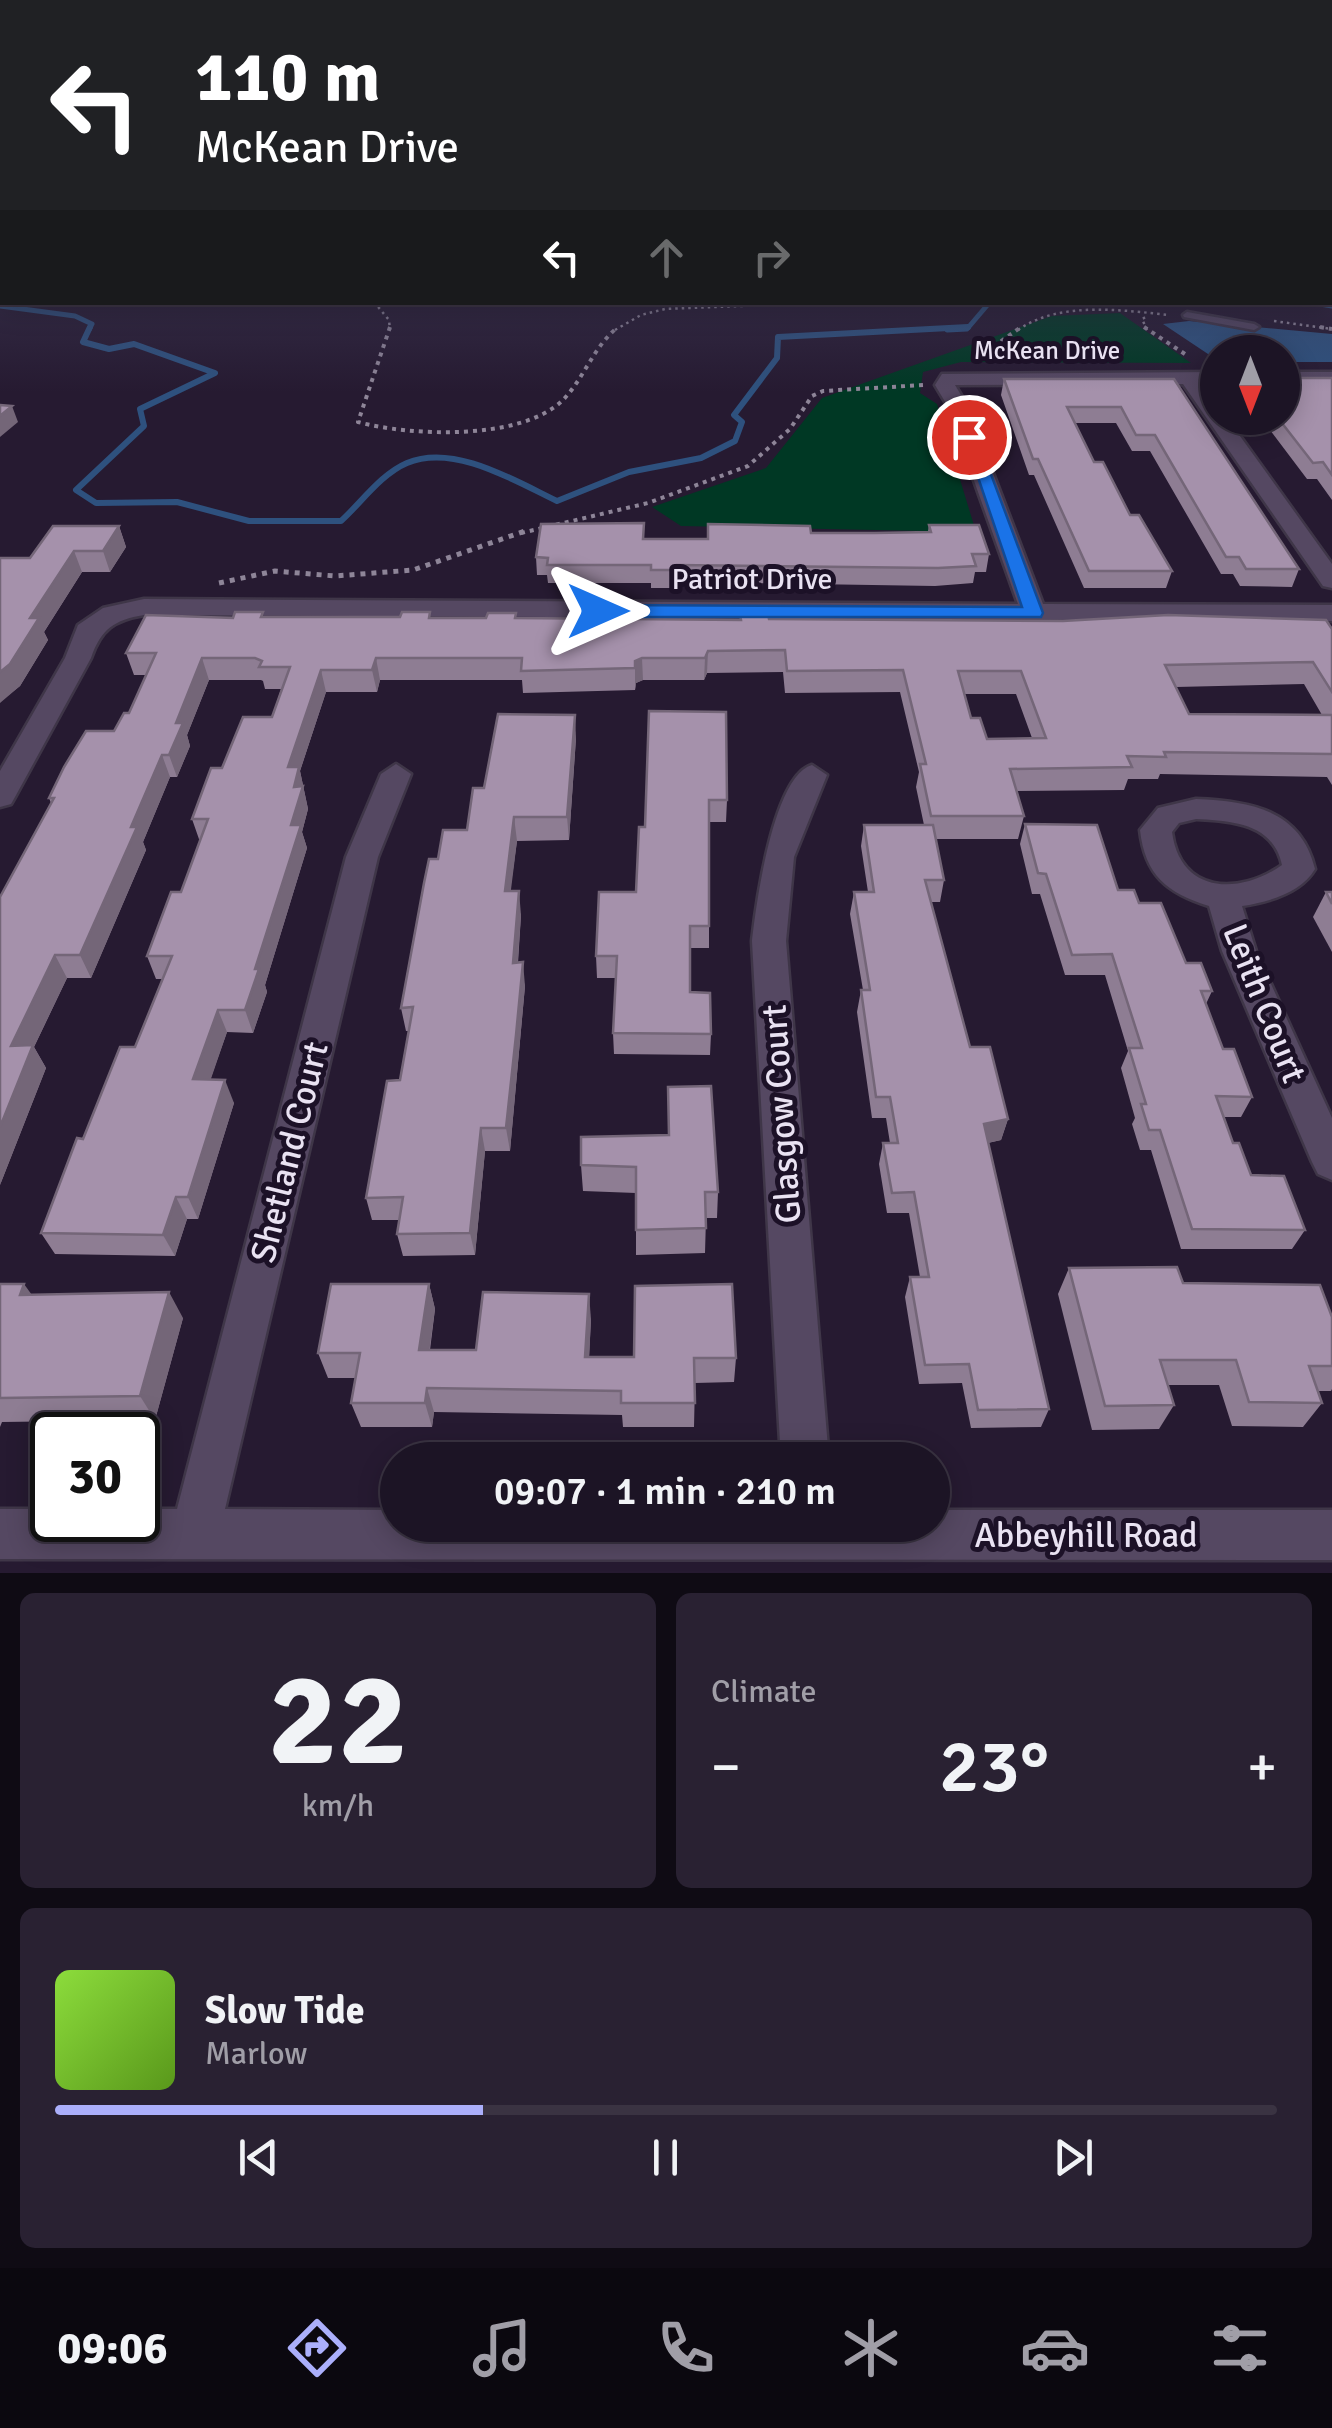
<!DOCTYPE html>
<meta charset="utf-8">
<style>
:root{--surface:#1c1425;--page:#292132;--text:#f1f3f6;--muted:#a09ea7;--line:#3a3342;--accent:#abaffb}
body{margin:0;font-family:Signika,sans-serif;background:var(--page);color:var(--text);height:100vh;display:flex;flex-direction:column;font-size:38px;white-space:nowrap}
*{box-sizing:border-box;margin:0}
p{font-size:32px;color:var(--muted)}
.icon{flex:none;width:55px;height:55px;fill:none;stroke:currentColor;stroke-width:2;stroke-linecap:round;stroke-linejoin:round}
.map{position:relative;height:1573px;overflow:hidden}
.panel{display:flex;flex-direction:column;gap:20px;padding:20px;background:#0f0b14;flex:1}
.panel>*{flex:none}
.guide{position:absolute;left:0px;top:0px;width:1332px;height:305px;box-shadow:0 5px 25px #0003,0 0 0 2px var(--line);background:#202124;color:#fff;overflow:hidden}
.needle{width:65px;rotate:180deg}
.tools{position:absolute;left:1200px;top:335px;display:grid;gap:20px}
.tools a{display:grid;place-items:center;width:100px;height:100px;border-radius:50%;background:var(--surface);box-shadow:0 5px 25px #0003,0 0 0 2px var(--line);font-size:50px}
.speed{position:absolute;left:30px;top:1412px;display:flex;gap:20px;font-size:50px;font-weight:700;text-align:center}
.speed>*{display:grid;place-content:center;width:130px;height:130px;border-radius:50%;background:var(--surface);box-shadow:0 5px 25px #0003,0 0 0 2px var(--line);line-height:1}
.speed .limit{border:5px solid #111;border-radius:15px;background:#fff;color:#111}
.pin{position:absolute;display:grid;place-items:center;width:85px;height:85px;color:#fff;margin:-42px;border:5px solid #fff;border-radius:50%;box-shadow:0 2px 10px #0007}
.me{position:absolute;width:110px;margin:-55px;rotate:90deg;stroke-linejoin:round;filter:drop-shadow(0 0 8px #0008)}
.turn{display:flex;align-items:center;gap:35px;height:210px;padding:0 30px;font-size:45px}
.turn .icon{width:130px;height:130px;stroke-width:2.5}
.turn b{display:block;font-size:70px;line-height:85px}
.lanes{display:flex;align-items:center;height:95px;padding:0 30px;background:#0003;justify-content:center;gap:50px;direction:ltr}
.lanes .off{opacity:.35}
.big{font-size:75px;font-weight:600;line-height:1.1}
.panel .card{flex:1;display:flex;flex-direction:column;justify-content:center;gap:15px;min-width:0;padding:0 35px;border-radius:15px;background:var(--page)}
.panel .dial{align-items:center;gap:0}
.dial b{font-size:130px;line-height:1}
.song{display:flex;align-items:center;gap:30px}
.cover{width:120px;height:120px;border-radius:15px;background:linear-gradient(135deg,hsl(90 70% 55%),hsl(90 70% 35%))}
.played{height:10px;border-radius:5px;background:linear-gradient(90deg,var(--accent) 35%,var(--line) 35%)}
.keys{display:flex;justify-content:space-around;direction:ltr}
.heat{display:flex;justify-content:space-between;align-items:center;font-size:55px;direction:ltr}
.panel .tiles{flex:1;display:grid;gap:20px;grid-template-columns:1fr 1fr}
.card:last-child{grid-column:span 2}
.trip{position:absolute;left:380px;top:1442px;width:570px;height:100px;border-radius:50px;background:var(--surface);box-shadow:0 5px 25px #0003,0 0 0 2px var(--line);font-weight:600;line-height:100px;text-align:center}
.dock{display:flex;height:160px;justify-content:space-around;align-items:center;background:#0b080f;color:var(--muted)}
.dock .icon{width:70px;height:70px}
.dock .on{color:var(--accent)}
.dock b{font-size:45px;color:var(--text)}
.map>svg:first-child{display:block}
</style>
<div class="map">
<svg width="1332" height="1573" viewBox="0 0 1332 1573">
<rect width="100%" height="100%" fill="#261a31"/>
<path fill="#003824" d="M1120,313L1191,363L961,362L923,372L920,393L937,404L976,532L681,526L652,507L766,468L822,398L1052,316Z"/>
<path fill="#2e517e" d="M1189,321L1332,334V362H1283L1282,352H1218L1217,360L1163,324Z"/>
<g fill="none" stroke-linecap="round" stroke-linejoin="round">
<g stroke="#2e517e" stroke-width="5">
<path d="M1308,302L1332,306"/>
<path d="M0,306L75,316L92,324L89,330"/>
<path d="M947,330L967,329L990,302"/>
</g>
<path stroke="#2e517e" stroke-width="6" d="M90,327L83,342L109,349L134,344L215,373L140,409L144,426L76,490L96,503L177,502L249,521H341C361,503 381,474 407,463C454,443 515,481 557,501L629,472L701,458L735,441L742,422L734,415L777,358L778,337L968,327"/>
<g stroke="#3f3648" stroke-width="5">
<path id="lane" d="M1187,312L1254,324L1259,327L1254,330L1184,317L1183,315Z"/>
</g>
<g stroke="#3f3648" stroke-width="5">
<g id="street">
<path d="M1218,372V384H1203L1218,404V418H1227L1332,564V588L1323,586L1183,384L955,385L967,405L1043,604L1332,605V621L144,615C114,620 101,629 91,658L15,797L11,804L0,807V771L65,658L78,625L103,608L144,599L1018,604L947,405L935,385L942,374Z"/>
<rect x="1282" y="372" width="50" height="12"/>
<path d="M396,764L411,774L378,857L225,1509L398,1510V1525H932V1510H1332V1560L0,1559V1509H52V1520H138V1509H177L346,857L381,774Z"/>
<path d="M812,765L827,775L794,857L786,941L829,1460H781L752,941C756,905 773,776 812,765Z"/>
<path d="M1196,799C1250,801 1301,810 1315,869C1301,893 1268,902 1242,906L1256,951L1332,1118V1180L1318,1174L1312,1162L1222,951L1209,906C1167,893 1145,875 1140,830L1158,808ZM1196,819C1232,821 1273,823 1282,865C1238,896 1180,893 1172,832L1179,823Z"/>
</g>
</g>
<g stroke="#8e8598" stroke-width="2.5" stroke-dasharray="2.5 4" stroke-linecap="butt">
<path d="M374,302L389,320L390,330"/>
<path d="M1274,321L1332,329"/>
<path d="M615,330L641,315L665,309L840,302"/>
<path d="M1018,330C1059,301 1121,310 1169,315"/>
<path d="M1147,330L1142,319L1148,316"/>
</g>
<g stroke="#8e8598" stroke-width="4" stroke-dasharray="4 5" stroke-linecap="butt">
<path d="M390,327L358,422C410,436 519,441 562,401C584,379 593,347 618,327"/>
<path d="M1144,327L1188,356"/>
<path d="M1320,327L1332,329"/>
<path d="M979,357L1021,327"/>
<path d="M521,533L648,503L748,466L790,429L812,396L823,391L924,385"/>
</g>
<path stroke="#8e8598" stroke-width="5" stroke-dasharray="5 6" stroke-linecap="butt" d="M219,583L275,571L335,576L413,570L528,530"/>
<use href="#lane" fill="#554862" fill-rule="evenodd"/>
<use href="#street" fill="#554862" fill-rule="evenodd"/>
</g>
<g fill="#8e7d93" fill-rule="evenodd">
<path d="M1332,378V500L1317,479H1307L1261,418H1282Z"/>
<path d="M1004,379H1174L1299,569L1292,587L1240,586L1233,574H1221L1150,451H1132L1116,423H1075L1094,462L1130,515L1172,571L1166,588H1084L1034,475H1029L1001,395Z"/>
<path d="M644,523V539H708L811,533L928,532L929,525L989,554L986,572H975L973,583L935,586L677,582V588H651V583H548L547,575H537L536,557Z"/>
<path d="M119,526L126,547L110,572H82L44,632L48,640L20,686L2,700L30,558Z"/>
<path d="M264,617L769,619L1332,629V785L1327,777L1160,774L1158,779H1128L1124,790L1017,791L1024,816L1018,839H936L944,880L940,902H931L970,1047L1008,1119L1001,1140L988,1143L1049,1409L1041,1427L971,1428L962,1383L919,1384L905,1297L910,1277H920L909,1213H887L879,1164L883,1143H890L886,1118H872L857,1012L861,990H863L850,914L854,892H868L861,846L864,825H924L916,787L919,772L900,692L785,693L783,672L707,673L704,680H643L636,683L635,690L523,693L522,680H380L377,692H326L300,771L308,809L302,832L307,848L265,985L267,992L253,1033L227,1032L210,1080L234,1103L198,1219H187L175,1256L55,1254L41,1233L83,1139L135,1047L163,979H156L147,956L181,892L200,842L192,819L222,768L272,717L281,689H265L263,681L261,680H209L187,735L190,746L177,777H170L143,842L146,850L91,978H67L34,1047L46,1068L0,1185L51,803L49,798L114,731L129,713L146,675H134L126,653L233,618ZM1304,684L1322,715L1189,714L1176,687ZM964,694H1016L1032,738L987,739L971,718Z"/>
<path d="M649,711L727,800L726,822H709V948H690V992L711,1034L710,1055L614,1054L613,1033L616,978H597L596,956L636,892L645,827Z"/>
<path d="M576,738L569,840L517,841L510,891L521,915L518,963L525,986L510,1151H485L475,1255L403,1256L397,1234L399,1220H372L366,1198L400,1080L409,1031H406L401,1008L438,859L467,830L484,788Z"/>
<path d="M1025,824L1118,890L1139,903L1186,963L1212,991L1206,1004L1223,1049L1252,1097L1241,1117H1224L1233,1143L1251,1175L1305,1230L1292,1249H1181L1151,1150H1140L1132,1124L1135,1118L1121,1068L1128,1051L1105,975H1065L1040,894H1032L1020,844Z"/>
<path d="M1326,892H1332V952L1313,917Z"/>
<path d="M581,1137L718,1192L717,1218H706L705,1253L636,1255V1193L583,1191L581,1165Z"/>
<path d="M1069,1268L1183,1283L1332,1317V1389L1331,1391H1318L1322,1403L1303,1427L1232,1426L1219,1385H1168L1174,1405L1159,1429L1092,1430L1058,1294Z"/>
<path d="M0,1284L32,1295L183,1318L155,1420L2,1422L0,1427Z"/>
<path d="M429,1284L435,1309L430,1350H476L591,1319L589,1357L736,1358L734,1382L695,1383L694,1427H623L622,1415L434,1412L432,1427H361L351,1403L356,1378H328L318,1353Z"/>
</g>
<g fill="#746678">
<path d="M0,253H2V267L0,268Z"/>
<path d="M12,406L18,422L0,437V416Z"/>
<path d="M119,526L126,547L110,572L103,551Z"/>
<path d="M74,551L82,572L44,632L48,640L20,686L0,703V672L30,618Z"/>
<path d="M708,651L707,673L704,680L705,658Z"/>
<path d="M202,658L209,680L187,735L190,746L177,777L169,755L176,723Z"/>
<path d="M376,658L380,680L377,692L372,670Z"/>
<path d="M642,658L643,680L636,683L635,690V661Z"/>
<path d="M321,670L326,692L300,771L308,809L302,832L307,848L265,985L267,992L253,1033L245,1010L291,825L288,767Z"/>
<path d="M575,715L576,738L569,840L567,817Z"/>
<path d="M162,755L170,777L143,842L146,850L91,978L80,955L131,827Z"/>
<path d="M514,817L517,841L508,914L505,891Z"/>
<path d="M519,891L521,915L516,986L513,963Z"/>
<path d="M55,955L67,978L34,1047L46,1068L0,1185V1127L11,1046Z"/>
<path d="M523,962L525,986L510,1151L506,1128Z"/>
<path d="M218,1010L227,1032L203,1102L193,1079Z"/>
<path d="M225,1080L234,1103L198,1219L188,1197Z"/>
<path d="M1008,1119L1001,1140L978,1145L984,1124Z"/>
<path d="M481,1128L485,1151L475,1255L470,1233Z"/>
<path d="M176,1197L187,1219L175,1256L163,1235Z"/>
<path d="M24,1284L42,1309L20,1295Z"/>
<path d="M429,1284L435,1309L426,1375L419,1350Z"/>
<path d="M169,1292L183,1318L155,1420L140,1396Z"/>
<path d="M589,1294L591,1319L588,1381L585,1357Z"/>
<path d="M427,1388L434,1412L432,1427L425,1403Z"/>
</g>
<g fill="#a591ab" stroke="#746678" stroke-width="2.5" fill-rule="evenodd">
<path d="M0,171H2V253H0L1,219L0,218Z"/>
<path d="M1282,378H1332V475L1323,462L1313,463L1278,418H1282Z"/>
<path d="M1004,379H1174L1299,569H1246L1239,557H1226L1155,435H1136L1121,407H1067L1094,462H1103L1130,515H1139L1172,571H1089L1038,459H1033Z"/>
<path d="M0,405L12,406L0,416Z"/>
<path d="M644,523L643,539H708V524L810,526L811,533H875L931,532L929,525H979L989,554H972L976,566L938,568L677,565V570H651V565H547L548,558L536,557L541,524Z"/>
<path d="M53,526H119L103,551H74L30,618H39L10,664L0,672V558H30Z"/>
<path d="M235,612H263L261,617H400L402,612H430L429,618H486L488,613H516L515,618L741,620L740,614H768L769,619L1063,621L1168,615L1326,620L1332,629V692L1313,662L1165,665L1189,714L1332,715V754L1164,752L1166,757L1127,756L1132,767L1010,769L1024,816H931L920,764H926L903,670L787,671L785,650L708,651L705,658H642L635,661V668L521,671L522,658H376L372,670H321L288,767H299L294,787L303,786L291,825H301L255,969H259L245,1010H218L193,1079L225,1080L188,1197H176L163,1235L41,1233L77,1138L83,1139L120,1047H135L172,956H147L171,892H181L208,819H192L211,768H222L243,717H272L290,667H259L262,661L255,658H202L176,723H183L169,755H162L131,827H137L80,955H55L11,1046L33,1045L0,1127V897L54,798H49L64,767L86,731H114L124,713H129L156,653H126L146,615L233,618ZM958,671H1021L1046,738L987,739L980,718H971Z"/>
<path d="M649,711L726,712L727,800H709V926H690V992L710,993L711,1034L613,1033L617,956H596L599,892H636L639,827H645Z"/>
<path d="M498,714L575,715L567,817H514L505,891H519L513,963L523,962L516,1035L506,1128H481L470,1233L397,1234L403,1197L366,1198L387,1081L400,1080L413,1007L401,1008L424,883L429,859H438L443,830H467L473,788H484Z"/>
<path d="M1025,824L1097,825L1118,890H1134L1139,903H1161L1186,963H1201L1212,991H1201L1223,1049H1234L1252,1097L1216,1096L1233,1143H1239L1251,1175L1284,1176L1305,1230L1192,1229L1160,1130H1149L1141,1104H1146L1129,1048H1142L1112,954L1072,955L1046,874L1038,873Z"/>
<path d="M864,825H933L944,880H925L970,1047H990L1008,1119L984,1124L1049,1409L978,1410L969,1364L925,1365L910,1277H929L914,1192L892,1193L883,1143H898L890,1097H876L861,990H870L854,892H874Z"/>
<path d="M1326,892H1332V904Z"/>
<path d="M711,1086L718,1192H705L706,1228L636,1230V1167L581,1165V1137L669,1135L668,1087Z"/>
<path d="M1177,1267L1183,1283L1320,1285L1332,1317V1366H1309L1322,1403L1249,1402L1236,1360H1160L1174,1405L1105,1406L1069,1268Z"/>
<path d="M0,1284H24L20,1295L169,1292L140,1396L0,1398Z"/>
<path d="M331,1284H429L419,1350H476L483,1292L589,1294L585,1357H634L635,1286L732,1284L736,1358H694L695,1403H621V1391L427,1388L425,1403H351L360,1353H318Z"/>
</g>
<linearGradient id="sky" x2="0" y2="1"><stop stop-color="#150e1b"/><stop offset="0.44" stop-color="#413e5a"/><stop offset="1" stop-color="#413e5a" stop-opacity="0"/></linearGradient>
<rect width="1332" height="392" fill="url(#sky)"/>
<path fill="#1a73e8" stroke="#114b97" stroke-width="2.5" d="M963,433L977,437L1043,613L1041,617H598L588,611L598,605L1022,607Z"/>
<g text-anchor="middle" stroke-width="10" stroke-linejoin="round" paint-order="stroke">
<g font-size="25" fill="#e9e2f2" stroke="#1c1127">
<text x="1047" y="359">McKean Drive</text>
</g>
<g font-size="30" fill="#e9e2f2" stroke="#1c1127">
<text x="752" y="589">Patriot Drive</text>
</g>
<g font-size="35" fill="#e9e2f2" stroke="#1c1127">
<text transform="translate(1265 1003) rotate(68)" y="12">Leith Court</text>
<text transform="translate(781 1114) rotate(-94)" y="12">Glasgow Court</text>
<text transform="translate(289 1152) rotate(-76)" y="12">Shetland Court</text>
<text x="1086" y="1547">Abbeyhill Road</text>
</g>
</g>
</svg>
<div class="tools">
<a><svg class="needle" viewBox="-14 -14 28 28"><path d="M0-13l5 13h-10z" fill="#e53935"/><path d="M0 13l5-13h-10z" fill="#a09ea7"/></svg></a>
</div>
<div class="speed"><div class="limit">30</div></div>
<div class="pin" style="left:969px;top:437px;background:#d93025"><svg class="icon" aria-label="arrive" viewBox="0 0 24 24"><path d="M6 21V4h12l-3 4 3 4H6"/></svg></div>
<svg class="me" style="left:598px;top:611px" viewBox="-20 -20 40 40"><path d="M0-17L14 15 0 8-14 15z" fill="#1a73e8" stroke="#fff" stroke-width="4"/></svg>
<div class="trip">09:07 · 1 min · 210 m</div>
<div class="guide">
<div class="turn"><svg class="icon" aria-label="left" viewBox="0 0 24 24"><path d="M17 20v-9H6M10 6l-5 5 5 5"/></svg><div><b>110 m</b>McKean Drive</div></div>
<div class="lanes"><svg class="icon" aria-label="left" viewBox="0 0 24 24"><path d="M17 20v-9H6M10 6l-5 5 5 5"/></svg><svg class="icon off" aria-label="ahead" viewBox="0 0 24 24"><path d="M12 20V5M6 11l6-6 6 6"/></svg><svg class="icon off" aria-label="right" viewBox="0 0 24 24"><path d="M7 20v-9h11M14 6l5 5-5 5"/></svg></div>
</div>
</div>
<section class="panel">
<div class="tiles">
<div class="card dial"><b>22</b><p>km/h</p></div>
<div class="card"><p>Climate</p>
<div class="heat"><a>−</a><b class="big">23°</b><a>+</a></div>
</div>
<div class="card">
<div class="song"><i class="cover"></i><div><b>Slow Tide</b><p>Marlow</p></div></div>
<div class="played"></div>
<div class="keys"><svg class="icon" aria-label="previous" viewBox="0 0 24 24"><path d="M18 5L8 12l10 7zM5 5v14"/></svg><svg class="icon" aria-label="pause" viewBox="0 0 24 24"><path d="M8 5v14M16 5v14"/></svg><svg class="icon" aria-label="next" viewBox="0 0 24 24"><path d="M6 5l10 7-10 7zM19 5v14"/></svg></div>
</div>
</div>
</section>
<nav class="dock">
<b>09:06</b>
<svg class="icon on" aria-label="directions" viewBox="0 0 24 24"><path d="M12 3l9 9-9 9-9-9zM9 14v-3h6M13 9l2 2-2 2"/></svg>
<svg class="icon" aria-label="music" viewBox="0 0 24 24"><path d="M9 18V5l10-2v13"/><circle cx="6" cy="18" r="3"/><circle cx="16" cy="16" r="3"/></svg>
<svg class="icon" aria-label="phone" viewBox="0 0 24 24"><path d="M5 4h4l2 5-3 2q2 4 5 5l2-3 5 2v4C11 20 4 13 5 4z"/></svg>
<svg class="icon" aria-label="climate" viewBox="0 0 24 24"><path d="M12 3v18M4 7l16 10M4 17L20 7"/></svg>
<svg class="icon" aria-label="car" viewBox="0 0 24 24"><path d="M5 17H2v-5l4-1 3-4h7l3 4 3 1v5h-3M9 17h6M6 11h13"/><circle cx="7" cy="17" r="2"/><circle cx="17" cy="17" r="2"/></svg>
<svg class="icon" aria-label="filters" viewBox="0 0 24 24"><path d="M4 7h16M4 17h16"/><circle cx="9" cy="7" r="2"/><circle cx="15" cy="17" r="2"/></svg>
</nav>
